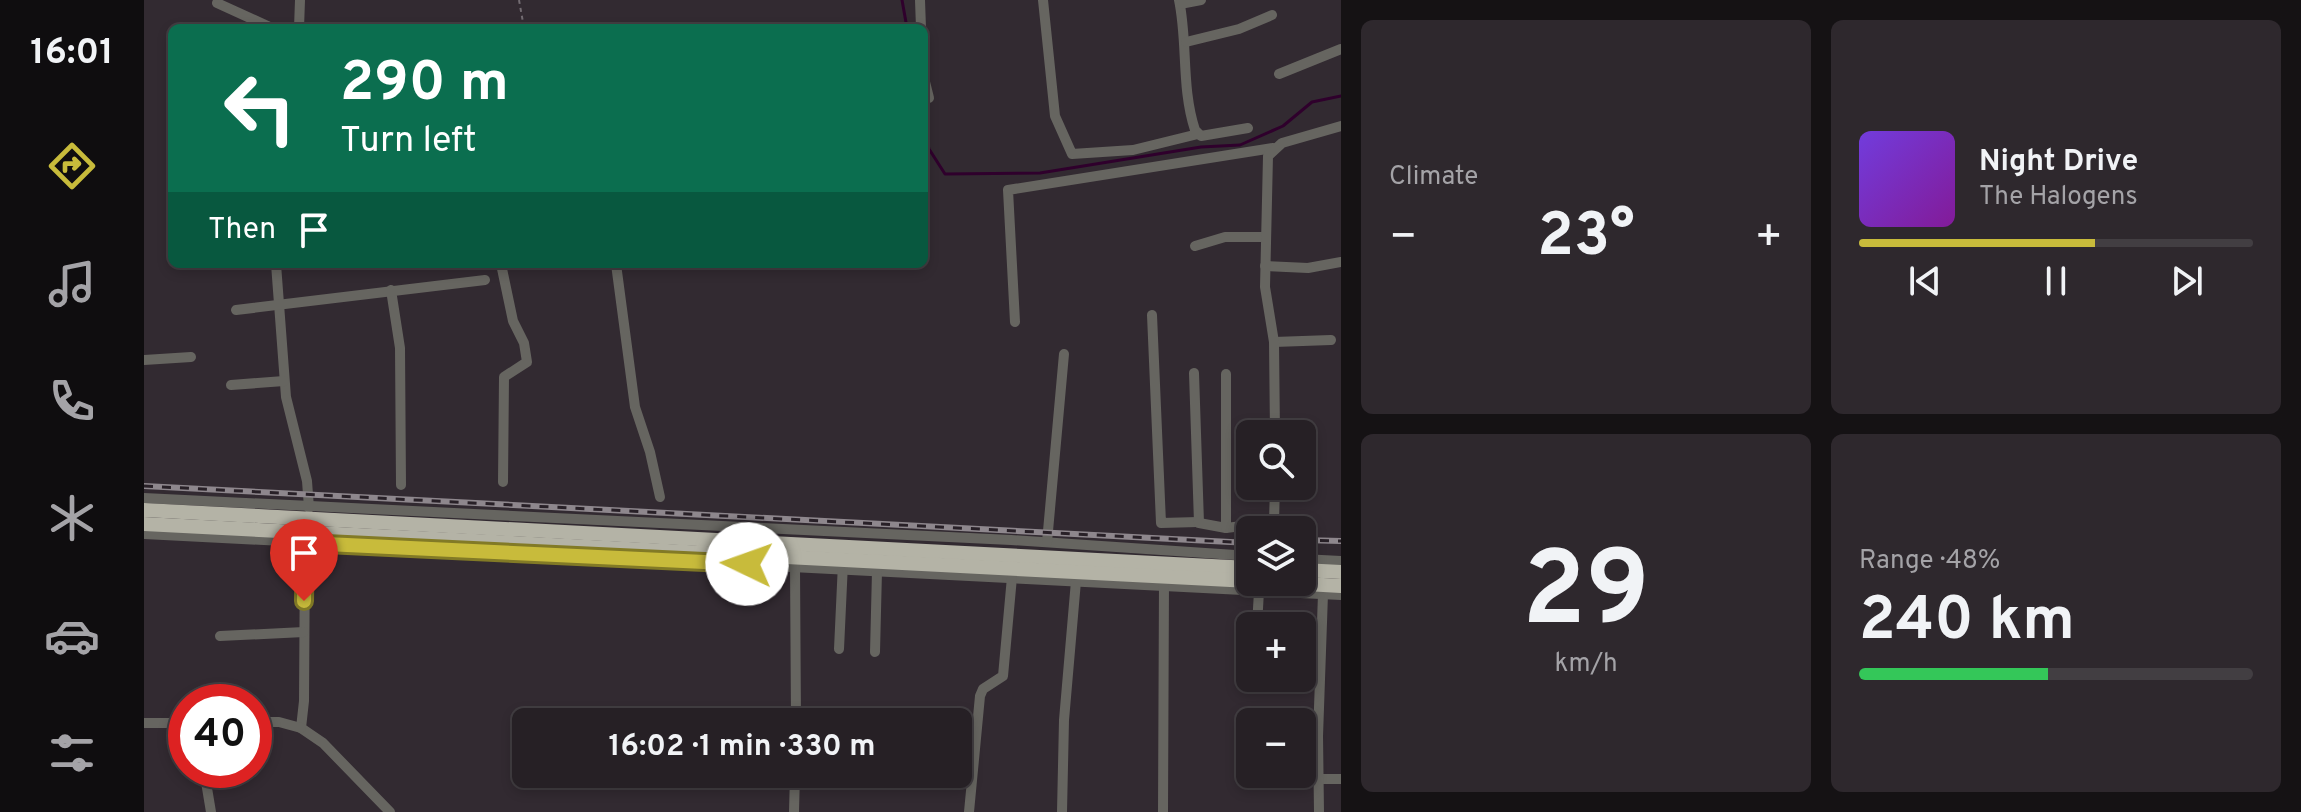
<!DOCTYPE html>
<meta charset="utf-8">
<style>
:root{--surface:#262025;--page:#2e282d;--text:#f1f3f6;--muted:#a4a3a7;--line:#423e42;--accent:#c8bb3b}
body{margin:0;font-family:Overpass,sans-serif;background:var(--page);color:var(--text);height:100vh;display:flex;flex-direction:column;font-size:30px;white-space:nowrap}
*{box-sizing:border-box;margin:0}
p{font-size:26px;color:var(--muted)}
.icon{flex:none;width:44px;height:44px;fill:none;stroke:currentColor;stroke-width:2;stroke-linecap:round;stroke-linejoin:round}
.map{position:relative;flex:1;overflow:hidden}
.details{display:flex;flex-direction:column;gap:20px;padding:20px;background:#151214;width:960px}
.details>*{flex:none}
.hud{position:absolute;left:24px;top:24px;width:760px;height:244px;border-radius:12px;box-shadow:0 4px 12px #0003,0 0 0 2px var(--line);background:#0b6e4f;color:#fff;overflow:hidden}
.buttons{position:absolute;left:1092px;top:420px;display:grid;gap:16px}
.buttons a{display:grid;place-items:center;width:80px;height:80px;border-radius:12px;background:var(--surface);box-shadow:0 4px 12px #0003,0 0 0 2px var(--line);font-size:40px}
.speed{position:absolute;left:24px;top:684px;display:flex;gap:16px;font-size:40px;font-weight:700;text-align:center}
.speed>*{display:grid;place-content:center;width:104px;height:104px;border-radius:50%;background:var(--surface);box-shadow:0 4px 12px #0003,0 0 0 2px var(--line);line-height:1}
.speed .limit{border:12px solid #d22;background:#fff;color:#111}
.pin{position:absolute;display:grid;place-items:center;width:68px;height:68px;color:#fff;margin:-82px -34px;border-radius:50% 50% 50% 0;rotate:-45deg;box-shadow:0 0 8px #0007}
.pin .icon{rotate:45deg}
.me{position:absolute;width:88px;margin:-44px;rotate:273deg;stroke-linejoin:round;filter:drop-shadow(0 0 6px #0008)}
.turn{display:flex;align-items:center;gap:28px;height:168px;padding:0 40px;font-size:36px}
.turn .icon{width:104px;height:104px;stroke-width:2.5}
.turn b{display:block;font-size:56px;line-height:68px}
.then{display:flex;align-items:center;height:76px;padding:0 40px;background:#0003;gap:16px;font-size:30px}
.big{font-size:60px;font-weight:700;line-height:1.1}
.details .widget{flex:1;display:flex;flex-direction:column;justify-content:center;gap:12px;min-width:0;padding:0 28px;border-radius:12px;background:var(--page)}
.details .dial{align-items:center;gap:0}
.dial b{font-size:104px;line-height:1}
.song{display:flex;align-items:center;gap:24px}
.cover{width:96px;height:96px;border-radius:12px;background:linear-gradient(135deg,hsl(260 70% 55%),hsl(290 70% 35%))}
.played{height:8px;border-radius:4px;background:linear-gradient(90deg,var(--accent) 60%,var(--line) 60%)}
.keys{display:flex;justify-content:space-around;direction:ltr}
.heat{display:flex;justify-content:space-between;align-items:center;font-size:44px;direction:ltr}
.charge{height:12px;border-radius:6px;background:linear-gradient(90deg,#34c759 48%,var(--line) 0)}
.details .tiles{flex:1;display:grid;gap:20px;grid-template-columns:repeat(2,1fr)}
.trip{position:absolute;left:368px;top:708px;width:460px;height:80px;border-radius:12px;background:var(--surface);box-shadow:0 4px 12px #0003,0 0 0 2px var(--line);font-weight:700;line-height:80px;text-align:center}
main{display:flex;flex:1;min-height:0}
.menu{display:flex;flex-direction:column;width:144px;justify-content:space-around;align-items:center;background:#0f0d0f;color:var(--muted)}
.menu .icon{width:56px;height:56px}
.menu .active{color:var(--accent)}
.menu b{font-size:36px;color:var(--text)}
.map>svg:first-child{display:block}
</style>
<main>
<nav class="menu">
<b>16:01</b>
<svg class="icon active" aria-label="directions" viewBox="0 0 24 24"><path d="M12 3l9 9-9 9-9-9zM9 14v-3h6M13 9l2 2-2 2"/></svg>
<svg class="icon" aria-label="music" viewBox="0 0 24 24"><path d="M9 18V5l10-2v13"/><circle cx="6" cy="18" r="3"/><circle cx="16" cy="16" r="3"/></svg>
<svg class="icon" aria-label="phone" viewBox="0 0 24 24"><path d="M5 4h4l2 5-3 2q2 4 5 5l2-3 5 2v4C11 20 4 13 5 4z"/></svg>
<svg class="icon" aria-label="climate" viewBox="0 0 24 24"><path d="M12 3v18M4 7l16 10M4 17L20 7"/></svg>
<svg class="icon" aria-label="car" viewBox="0 0 24 24"><path d="M5 17H2v-5l4-1 3-4h7l3 4 3 1v5h-3M9 17h6M6 11h13"/><circle cx="7" cy="17" r="2"/><circle cx="17" cy="17" r="2"/></svg>
<svg class="icon" aria-label="filters" viewBox="0 0 24 24"><path d="M4 7h16M4 17h16"/><circle cx="9" cy="7" r="2"/><circle cx="15" cy="17" r="2"/></svg>
</nav>
<div class="map">
<svg width="1197" height="812" viewBox="0 0 1197 812">
<rect width="100%" height="100%" fill="#322a31"/>
<g fill="none" stroke-linecap="round" stroke-linejoin="round">
<g stroke="#2f002c" stroke-width="3">
<path d="M758,0L763,28"/>
<path d="M780,131L785,149L801,174L896,173L1057,147L1096,145L1139,126L1168,102L1197,96"/>
</g>
<path stroke="#736c72" stroke-width="2" stroke-dasharray="4 4" stroke-linecap="butt" d="M375,0L380,28"/>
<g stroke="#666560" stroke-width="10">
<path d="M776,0L777,28"/>
<path d="M899,0L911,116L928,154L989,150L1054,134"/>
<path d="M1035,0C1044,43 1037,87 1051,130L1057,136L1104,128"/>
<path d="M73,3L128,28"/>
<path d="M1036,4L1057,0"/>
<path d="M155,28L156,0"/>
<path d="M1042,42L1095,29L1128,15"/>
<path d="M1135,74L1197,49"/>
<path d="M780,78L785,98"/>
<path d="M1051,246L1081,237H1120"/>
<path d="M132,264L142,397L163,481L165,508"/>
<path d="M357,264L369,321L380,343L383,362L360,377L359,482"/>
<path d="M472,264L491,407L506,452L516,497"/>
<path d="M1121,266L1164,268L1197,262"/>
<path d="M247,290L256,348L257,485"/>
<path d="M92,310L341,280"/>
<path d="M1008,315L1017,523L1054,522"/>
<path d="M871,322L864,190L1129,148"/>
<path d="M1130,342L1187,340"/>
<path d="M0,360L47,357"/>
<path d="M1050,373L1055,523L1082,528L1130,522L1131,486"/>
<path d="M87,385L140,381"/>
<path d="M1131,434L1130,342L1121,287L1124,156L1138,143L1197,126"/>
<path d="M0,498L867,540L1106,556"/>
<path d="M1082,528V374"/>
<path d="M0,534L1197,595"/>
<path d="M903,542L920,354"/>
<path d="M161,543L160,701L157,728L179,743L246,812"/>
<path d="M1158,559L1197,561"/>
<path d="M651,567L652,722"/>
<path d="M1113,626L1115,591"/>
<path d="M76,636L160,632"/>
<path d="M695,649L699,563"/>
<path d="M731,652L733,571"/>
<path d="M110,722H135L157,728"/>
<path d="M0,723H42"/>
<path d="M814,731L832,733"/>
<path d="M60,770L67,812"/>
<path d="M1175,779H1197"/>
<path d="M650,812L651,774"/>
<path d="M825,812L836,696L839,689L859,676L868,577"/>
<path d="M918,812L920,720L932,581"/>
<path d="M1019,812L1020,581"/>
<path d="M1175,812L1174,736L1179,594"/>
</g>
<g stroke="#b4b3a6" stroke-width="14">
<path d="M0,510L1106,568"/>
<path d="M0,524L1106,581"/>
<path d="M1158,570L1197,572"/>
<path d="M1127,582L1197,586"/>
</g>
<g stroke="#8e878d" stroke-width="6">
<g id="rail">
<path d="M0,486L1106,543"/>
<path d="M1158,540L1197,541"/>
</g>
</g>
<use href="#rail" stroke="#282027" stroke-width="3" stroke-dasharray="9" stroke-linecap="butt"/>
</g>
<g fill="none" stroke-linecap="round" stroke-linejoin="round">
<g stroke="#827a26" stroke-width="20">
<path id="route" d="M160,601L161,543L603,564"/>
</g>
<use href="#route" stroke="#c8bb3b" stroke-width="14"/>
</g>
</svg>
<div class="buttons">
<a><svg class="icon" aria-label="search" viewBox="0 0 24 24"><circle cx="10" cy="10" r="6"/><path d="M15 15l6 6"/></svg></a>
<a><svg class="icon" aria-label="layers" viewBox="0 0 24 24"><path d="M12 4l9 5-9 5-9-5zM3 14l9 5 9-5"/></svg></a>
<a>+</a>
<a>−</a>
</div>
<div class="speed"><div class="limit">40</div></div>
<div class="pin" style="left:160px;top:601px;background:#d93025"><svg class="icon" aria-label="arrive" viewBox="0 0 24 24"><path d="M6 21V4h12l-3 4 3 4H6"/></svg></div>
<svg class="me" style="left:603px;top:564px" viewBox="-20 -20 40 40"><circle r="19" fill="#fff"/><path d="M0-13L10 11 0 6-10 11z" fill="#c8bb3b"/></svg>
<div class="trip">16:02 · 1 min · 330 m</div>
<div class="hud">
<div class="turn"><svg class="icon" aria-label="left" viewBox="0 0 24 24"><path d="M17 20v-9H6M10 6l-5 5 5 5"/></svg><div><b>290 m</b>Turn left</div></div>
<div class="then">Then<svg class="icon" aria-label="arrive" viewBox="0 0 24 24"><path d="M6 21V4h12l-3 4 3 4H6"/></svg></div>
</div>
</div>
<section class="details">
<div class="tiles">
<div class="widget"><p>Climate</p>
<div class="heat"><a>−</a><b class="big">23°</b><a>+</a></div>
</div>
<div class="widget">
<div class="song"><i class="cover"></i><div><b>Night Drive</b><p>The Halogens</p></div></div>
<div class="played"></div>
<div class="keys"><svg class="icon" aria-label="previous" viewBox="0 0 24 24"><path d="M18 5L8 12l10 7zM5 5v14"/></svg><svg class="icon" aria-label="pause" viewBox="0 0 24 24"><path d="M8 5v14M16 5v14"/></svg><svg class="icon" aria-label="next" viewBox="0 0 24 24"><path d="M6 5l10 7-10 7zM19 5v14"/></svg></div>
</div>
<div class="widget dial"><b>29</b><p>km/h</p></div>
<div class="widget"><p>Range · 48%</p><b class="big">240 km</b><div class="charge"></div></div>
</div>
</section>
</main>
